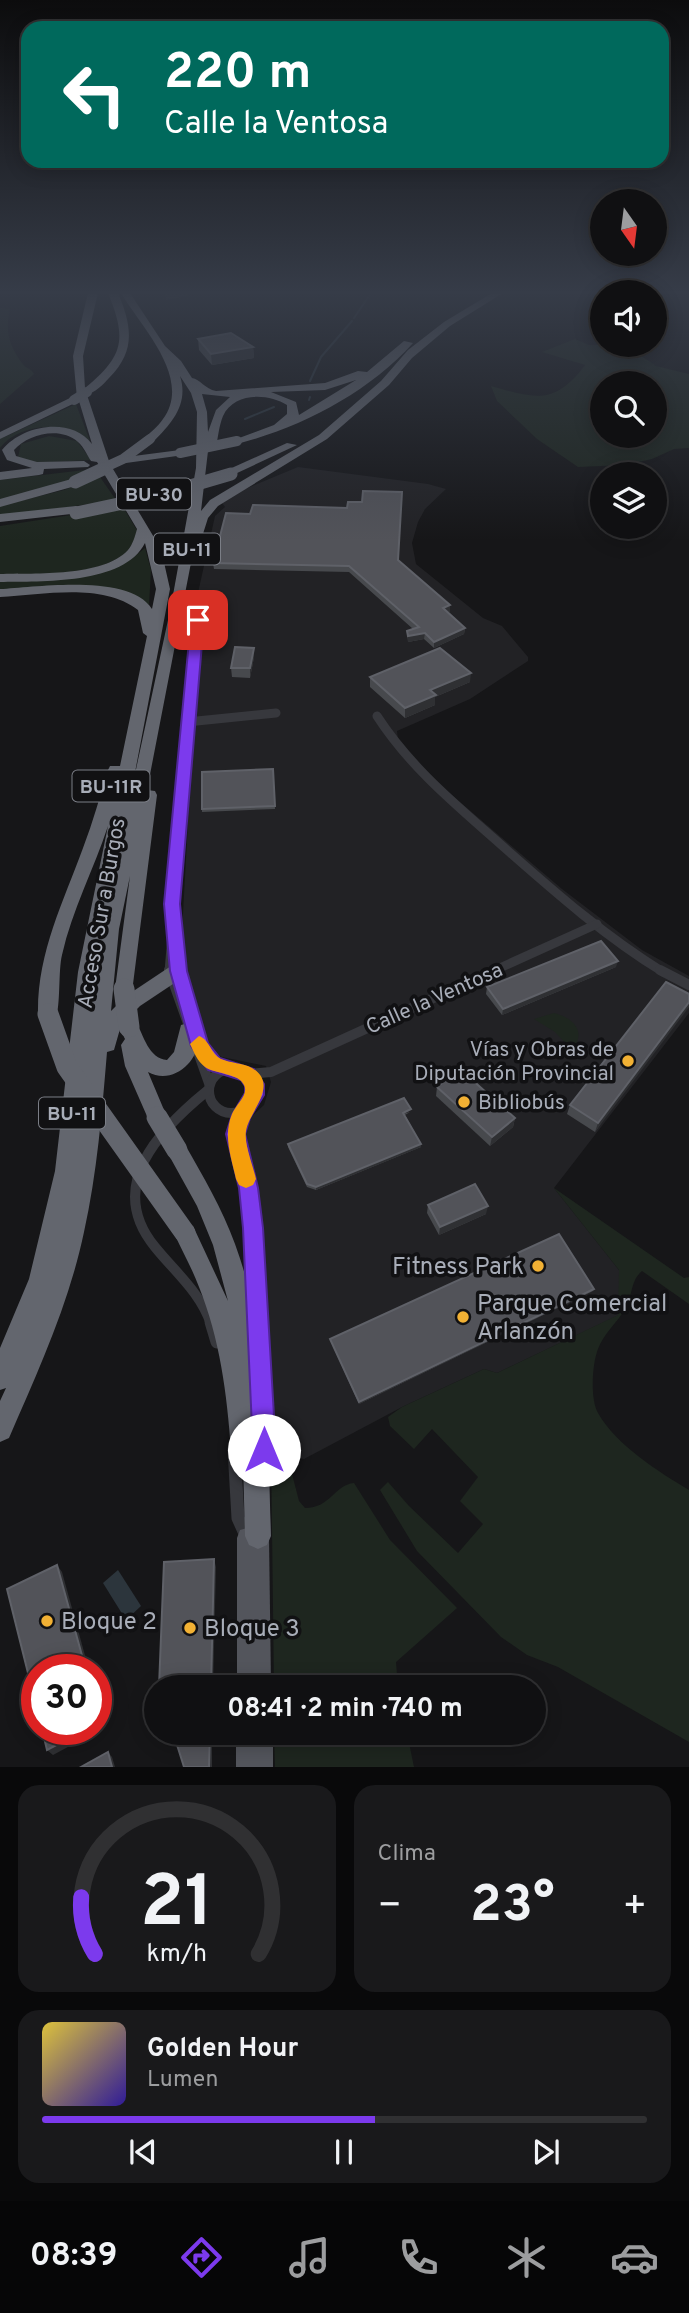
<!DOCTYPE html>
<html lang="es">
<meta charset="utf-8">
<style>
:root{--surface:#101012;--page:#19191b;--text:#f1f3f6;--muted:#9c9d9f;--line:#303032;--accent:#7c3aed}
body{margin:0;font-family:Overpass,sans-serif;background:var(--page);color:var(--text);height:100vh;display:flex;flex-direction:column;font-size:26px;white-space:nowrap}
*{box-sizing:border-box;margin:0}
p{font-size:23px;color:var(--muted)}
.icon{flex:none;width:38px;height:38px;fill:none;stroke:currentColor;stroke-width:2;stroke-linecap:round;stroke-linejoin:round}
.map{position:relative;height:1767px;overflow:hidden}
.side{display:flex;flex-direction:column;gap:18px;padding:18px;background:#09090a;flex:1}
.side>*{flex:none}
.banner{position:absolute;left:21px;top:21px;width:648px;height:147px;border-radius:21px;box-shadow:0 4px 18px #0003,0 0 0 2px var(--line);background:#00695c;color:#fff;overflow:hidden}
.needle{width:46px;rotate:166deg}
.tools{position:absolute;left:590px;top:189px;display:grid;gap:14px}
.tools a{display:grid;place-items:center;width:77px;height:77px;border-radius:50%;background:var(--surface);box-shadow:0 4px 18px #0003,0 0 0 2px var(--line);font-size:35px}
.speed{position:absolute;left:21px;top:1654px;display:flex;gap:14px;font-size:35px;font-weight:700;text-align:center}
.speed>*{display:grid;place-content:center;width:91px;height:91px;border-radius:50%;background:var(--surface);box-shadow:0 4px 18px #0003,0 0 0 2px var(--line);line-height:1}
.speed .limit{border:10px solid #d22;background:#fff;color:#111}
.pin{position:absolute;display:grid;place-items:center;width:60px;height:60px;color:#fff;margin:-30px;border-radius:14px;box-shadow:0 4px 10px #0006}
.me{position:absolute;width:77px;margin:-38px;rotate:0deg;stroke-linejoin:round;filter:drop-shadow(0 0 5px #0008)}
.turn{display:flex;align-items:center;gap:24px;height:147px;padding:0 28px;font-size:32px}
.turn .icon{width:91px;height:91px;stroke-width:2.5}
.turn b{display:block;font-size:49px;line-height:60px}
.big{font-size:52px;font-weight:700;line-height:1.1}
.side .card{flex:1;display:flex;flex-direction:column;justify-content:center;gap:10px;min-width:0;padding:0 24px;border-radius:21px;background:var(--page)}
.side .dial{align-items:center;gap:0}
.dial svg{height:182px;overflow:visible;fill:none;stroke:var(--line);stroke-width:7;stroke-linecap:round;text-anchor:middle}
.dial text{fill:var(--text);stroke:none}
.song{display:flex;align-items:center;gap:21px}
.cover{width:84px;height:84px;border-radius:10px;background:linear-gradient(135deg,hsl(50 70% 55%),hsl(250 70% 35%))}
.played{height:7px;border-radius:4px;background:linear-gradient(90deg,var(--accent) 55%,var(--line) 55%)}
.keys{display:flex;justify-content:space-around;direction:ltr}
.heat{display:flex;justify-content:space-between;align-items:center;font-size:38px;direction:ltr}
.side .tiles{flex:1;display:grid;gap:18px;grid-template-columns:1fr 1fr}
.card:last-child{grid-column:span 2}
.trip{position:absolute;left:144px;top:1675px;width:402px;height:70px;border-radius:35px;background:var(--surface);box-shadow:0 4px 18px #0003,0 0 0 2px var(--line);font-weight:700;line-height:70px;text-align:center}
.dock{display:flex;height:112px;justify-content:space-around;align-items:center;background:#060607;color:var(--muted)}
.dock .icon{width:49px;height:49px}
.dock .selected{color:var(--accent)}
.dock b{font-size:32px;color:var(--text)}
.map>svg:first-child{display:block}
</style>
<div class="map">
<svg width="689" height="1767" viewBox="0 0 689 1767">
<rect width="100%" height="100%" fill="#161618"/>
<path fill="#222225" d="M298,467L428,484L446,489L425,509L418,522L412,543L416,564L483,618L502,626L528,657V661L470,699L397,731L398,740L419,767L562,889L642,950L689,976V1013L554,1188L619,1270V1315L497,1373L484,1369L402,1407L304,1459L283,1455L272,1442L260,1226L243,1132L250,1118L264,1105L271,1082L266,1066L222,1057L212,1051L207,1044L192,998L182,932L188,822L172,823L192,620L215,516L225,507L222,503L245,489Z"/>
<g fill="#1e261f" fill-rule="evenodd">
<path d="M0,308L10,309C5,331 9,345 22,363C26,369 31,368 34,374L0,404Z"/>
<path d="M575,339L589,345H625L656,366L689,374V448L674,449L652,459L625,465L578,467L537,439L497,401L491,386C536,399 555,405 585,365L542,352ZM602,383H654V436H602Z"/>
<path d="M76,404L90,441C67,420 19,423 0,448V439Z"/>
<path d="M49,436L77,441L91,460L32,463L18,457L21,444Z"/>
<path d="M93,469L71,480L0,500V480Z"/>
<path d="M100,477L116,500L0,517V506L64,490Z"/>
<path d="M123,507L138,532C134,540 131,549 123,555C92,577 37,574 0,574V526Z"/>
<path d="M145,548L151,570L149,605L136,596L119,591L0,590V582C47,576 108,581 145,548Z"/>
<path d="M554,1013C574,1018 587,1032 572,1050L555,1032L534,1019Z"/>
<path d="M554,1188L684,1278L689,1277V1304L642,1271C630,1281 633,1296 625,1309C617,1323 604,1333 598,1349C592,1364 590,1399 598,1413C616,1445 659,1472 689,1490V1742L558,1667L527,1655L501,1637L417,1551L380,1490L388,1482L409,1506L458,1553L483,1524L460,1501L478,1477L432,1429L414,1449L390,1426L388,1417L402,1407L484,1369L497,1373L618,1315L619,1270Z"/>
<path d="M277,1438L284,1443L299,1501L305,1508C331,1508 334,1485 354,1483L390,1540L457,1608L396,1662L398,1687H274L271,1450Z"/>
<path d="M274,1733H407L414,1767H275Z"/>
</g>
<path fill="#2c353c" d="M118,1570L141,1606L126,1620L103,1583Z"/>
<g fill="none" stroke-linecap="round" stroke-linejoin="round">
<g stroke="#2c353c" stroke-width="2">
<path d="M354,318L371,293"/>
<path d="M310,381L321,357L352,321"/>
<path d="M309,400L310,397"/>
<path d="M245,419L274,407"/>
</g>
<path stroke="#37383d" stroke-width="7" d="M192,692L198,620"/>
<g stroke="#37383d" stroke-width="9">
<path d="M377,716C412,770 460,808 507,850C557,894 606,937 663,972"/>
<path d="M187,722L276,713"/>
<path d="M174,916L178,972"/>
<path d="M169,972L192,691"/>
<path d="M491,972L597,924"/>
</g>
<g stroke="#37383d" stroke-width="10">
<path d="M169,970L209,1083"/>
<path d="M178,970L190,1016"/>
<path d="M660,970L689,985"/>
<path d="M199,1043L207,1059L228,1071"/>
<circle cx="231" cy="1091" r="22"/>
<path d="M247,1074L271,1072L495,970"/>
<path d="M207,1091C159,1130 105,1186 155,1247C176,1273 200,1292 211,1324"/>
<path d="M249,1104L241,1115L236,1134L252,1214L259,1324"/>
</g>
<g stroke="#37383d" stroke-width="13">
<path d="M211,1322L217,1342"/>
<path d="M259,1322L261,1361"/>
<path d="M234,1449L238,1518L247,1538"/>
</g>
<g fill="#53555c" fill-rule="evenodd">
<path d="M258,1525L265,1529L269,1536L271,1687H237V1538L240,1530Z"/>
<rect x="236" y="1732" width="37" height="35"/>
</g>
<g fill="#63666e" fill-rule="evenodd">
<path d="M88,293H98L83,356L85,388C124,356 127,339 108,293H118C132,326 136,351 109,378C103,385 95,392 87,395L110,464L161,549L170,589L132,788L171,606L196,468L197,412L191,393L180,376C189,404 172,423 154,441L144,439C150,432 158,427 163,419C193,378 141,327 121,293H130L165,346L181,361L192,378C200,379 205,389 216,391L325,383L358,371L367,372L404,341L413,343C368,393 302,427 237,444L231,441L274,425L287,414V405C268,393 234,392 223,416C219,426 218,437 216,448L208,451L201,511L210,500L319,435L381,381L408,350L444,322L492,293H503L450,326L412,358L389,385L327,439L218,506L208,518L202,537H196L147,790L155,791L157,795L132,992L171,966H185L187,971L185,976L140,1006L126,1020L136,1021C143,1035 149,1059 167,1060L174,1052L181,1025L188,1023L195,1025C209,1053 176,1088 148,1072L167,1117L164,1123L157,1126L150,1123L125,1066L121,1045L125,1039L120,1029L114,1050L107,1052C102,1112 97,1173 84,1232C69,1304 38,1371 9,1438L0,1442V1401L6,1388L0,1390V1348L29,1279L55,1171L78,972L108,826C94,869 72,910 62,955C58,971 61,1008 55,1020L48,1022L41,1020L38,1014C37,953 63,903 83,848C93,822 100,796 108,770L110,766H120L147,636L143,633L138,610C102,582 43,595 0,597V589C36,587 130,573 152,609L156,589L145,543C124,585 41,581 0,582V574C35,573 103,577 128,550C133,544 135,536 137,529L97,462L91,461C87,455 84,447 78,442C60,426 28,434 14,450L16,456L37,462L84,461L90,465L88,467L44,469L43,474L39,475L0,480V472L32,468L7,460L2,450C22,425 71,416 92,444L79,401L0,439V432L70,398H77L73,356ZM356,380L299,415L296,402L271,392L325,390ZM202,394L230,397L216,410L208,432L207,412ZM130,876L115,989L117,994L126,996L111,1011L119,929Z"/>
<path d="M287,443L297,445L235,474L225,471Z"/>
<path d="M180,450L186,453L184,455L126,463L120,460L126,457Z"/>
<path d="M75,478L79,479V485L0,507V499Z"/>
<path d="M76,506L80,507V513L0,522V514Z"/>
<path d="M177,1141L184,1143C203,1176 222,1208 235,1244C269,1336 268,1439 271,1536L267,1545L258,1549L249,1545L245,1536L243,1462L235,1459L231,1450C227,1394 220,1339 199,1287C192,1268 182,1251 174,1233L177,1226L185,1223L193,1226L228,1301L213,1245L197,1206L166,1150L170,1143Z"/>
</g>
<g stroke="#63666e" stroke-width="10">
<path d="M74,400L87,392"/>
<path d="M180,453L237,441"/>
<path d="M99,470L123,459L150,439"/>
</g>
<g stroke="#63666e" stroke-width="13">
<path d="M75,482L103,469"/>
<path d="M76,513L156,496L231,474"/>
</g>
<g stroke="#63666e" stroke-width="21">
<path d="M124,989L129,1027"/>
<path d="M48,1014L67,1067L185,1233"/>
<path d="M157,1117L177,1150"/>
</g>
</g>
<g fill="#47494d">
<path d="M198,339L253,347L254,358L212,365L199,350Z"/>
<path d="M347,508L398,561L450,612H448L465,628L464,634L434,648L424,639L408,642L407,631L413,629L349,572L214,569L213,563L250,514Z"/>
<path d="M254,648V657L250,678L232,677L231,668Z"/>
<path d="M370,677L470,682L435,697V705L405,718L370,687Z"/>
<path d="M273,769L275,809L202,812V809Z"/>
<path d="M616,967L502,1015L486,994L487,987Z"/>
<path d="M689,994L595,1132L567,1114L570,1105Z"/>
<path d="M437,1087L515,1118L513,1127L490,1146L436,1096Z"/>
<path d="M410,1112L405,1115L421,1144V1147L316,1190L307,1187L288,1147V1144Z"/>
<path d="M428,1205L486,1214L439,1235L427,1213Z"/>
<path d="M593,1291L359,1404L331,1342L330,1339Z"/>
</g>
<g fill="#2f3033">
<path d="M165,293H189V295L177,298L166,300Z"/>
<path d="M253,347L254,358L212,365L211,354Z"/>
<path d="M450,605V612L443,614V608Z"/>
<path d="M465,628L464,634L434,648V642Z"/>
<path d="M425,633L424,639L408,642V636Z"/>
<path d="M254,648V657L250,678V668Z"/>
<path d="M471,673L470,682L435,697V705L405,718V708L430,690Z"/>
<path d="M618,961L616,967L502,1015L503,1009Z"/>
<path d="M689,1002V1007L595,1132L598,1123Z"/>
<path d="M515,1118L513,1127L490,1146L492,1137Z"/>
<path d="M421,1144V1147L316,1190V1187Z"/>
<path d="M488,1206L486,1214L439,1235L440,1227Z"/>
<path d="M594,1289L593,1291L359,1404V1402Z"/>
<path d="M214,1559L216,1567L213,1687H211Z"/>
<path d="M57,1565L62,1572L89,1670H86Z"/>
<path d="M96,1697L105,1727L53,1755L47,1750L87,1729H96Z"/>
<path d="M210,1732H212V1767H209Z"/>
<path d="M108,1752L112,1757L115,1767H112Z"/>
</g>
<g fill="#525359" stroke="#5f6168" stroke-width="2">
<path d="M231,333L253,347L211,354L198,339Z"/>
<path d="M363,491L402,492L398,560L450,605L443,608L465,628L434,642L425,633L408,636L407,631L419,627L349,566L213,563L226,513L250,514L253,505L347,508L348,502H362Z"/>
<path d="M235,647L254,648L250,668H231Z"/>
<path d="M440,648L471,673L430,690L436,695L405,708L370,677Z"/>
<path d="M273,769L275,806L202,809V772Z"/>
<path d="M601,941L618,961L503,1009L487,987Z"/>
<path d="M666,982L689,994V1002L598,1123L570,1105Z"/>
<path d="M460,1069L515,1118L492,1137L437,1087Z"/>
<path d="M404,1098L411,1109L403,1113L421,1144L316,1187L307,1184L288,1144Z"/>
<path d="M475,1184L488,1206L440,1227L428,1205Z"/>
<path d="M559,1234L594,1289L359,1402L330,1339Z"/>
<path d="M214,1559L211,1687H159L164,1562Z"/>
<path d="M57,1565L86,1670H37V1709L7,1589Z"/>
<path d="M96,1709L100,1722L96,1724Z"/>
<path d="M42,1729H87L47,1750Z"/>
<path d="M173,1732H210L209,1767H184Z"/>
<path d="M108,1752L112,1767H81Z"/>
</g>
<linearGradient id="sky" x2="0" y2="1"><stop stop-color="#0c0c0d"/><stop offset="0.54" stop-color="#363c48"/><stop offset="1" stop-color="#363c48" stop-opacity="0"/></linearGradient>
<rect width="689" height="541" fill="url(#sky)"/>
<path fill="#7c3aed" stroke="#51269a" stroke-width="2" d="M198,616L204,620L180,904L187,971L208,1043L220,1058L254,1069L264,1084V1095L250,1118L245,1134L258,1188L263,1228L276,1450L272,1459L264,1462L256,1459L253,1450L243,1228L239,1188L226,1134L232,1115L245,1093V1086L241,1080L208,1070L191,1046L170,971L164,904L191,620Z"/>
<path fill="#f59e0b" d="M199,1036C210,1040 210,1053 221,1059C230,1063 243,1063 252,1068C280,1085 249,1111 246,1131C244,1145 253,1165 256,1179L253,1185L246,1188L239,1185L236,1179C231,1156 223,1136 232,1114C236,1104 249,1095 244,1085C239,1073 214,1074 205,1067C197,1061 194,1052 190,1044Z"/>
<g fill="#f2b134" stroke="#111113" stroke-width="2.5">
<circle cx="628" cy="1061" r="7"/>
<circle cx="464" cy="1102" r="7"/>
<circle cx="538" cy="1266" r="7"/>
<circle cx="463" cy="1317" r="7"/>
<circle cx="47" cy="1621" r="7"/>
<circle cx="190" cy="1628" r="7"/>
</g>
<g text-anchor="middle" stroke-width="7" stroke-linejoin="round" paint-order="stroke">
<g fill="#111113" stroke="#7b7e86" stroke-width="2">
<rect x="117" y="478.5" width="74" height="31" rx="5"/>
<rect x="154" y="533.5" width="66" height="31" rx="5"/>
<rect x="72.5" y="770.5" width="77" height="31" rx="5"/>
<rect x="39" y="1097.5" width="66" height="31" rx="5"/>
</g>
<g font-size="19" font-weight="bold" fill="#a8adb8">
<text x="154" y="501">BU-30</text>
<text x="187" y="556">BU-11</text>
<text x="111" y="793">BU-11R</text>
<text x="72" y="1120">BU-11</text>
</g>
<g font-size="21" fill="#a8adb8" stroke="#111113">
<text transform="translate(101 913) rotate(-80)" y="7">Acceso Sur a Burgos</text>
<text transform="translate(434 998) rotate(-24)" y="7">Calle la Ventosa</text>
</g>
<g font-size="21" fill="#a8adb8" stroke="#111113" text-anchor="end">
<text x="614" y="1056">Vías y Obras de<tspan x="614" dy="24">Diputación Provincial</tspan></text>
<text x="478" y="1109" text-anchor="start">Bibliobús</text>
</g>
<g font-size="24" fill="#a8adb8" stroke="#111113" text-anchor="start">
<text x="524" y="1274" text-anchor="end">Fitness Park</text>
<text x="477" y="1311">Parque Comercial<tspan x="477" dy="28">Arlanzón</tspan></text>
<text x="61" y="1629">Bloque 2</text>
<text x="204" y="1636">Bloque 3</text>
</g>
</g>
</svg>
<div class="tools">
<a><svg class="needle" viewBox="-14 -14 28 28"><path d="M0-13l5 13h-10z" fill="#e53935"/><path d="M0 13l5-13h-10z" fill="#9c9d9f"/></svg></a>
<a><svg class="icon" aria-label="sound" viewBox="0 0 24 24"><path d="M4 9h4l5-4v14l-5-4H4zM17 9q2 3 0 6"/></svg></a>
<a><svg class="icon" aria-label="search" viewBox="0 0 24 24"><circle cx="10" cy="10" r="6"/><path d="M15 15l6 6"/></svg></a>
<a><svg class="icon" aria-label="layers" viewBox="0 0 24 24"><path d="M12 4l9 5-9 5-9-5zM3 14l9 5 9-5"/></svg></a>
</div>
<div class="speed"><div class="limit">30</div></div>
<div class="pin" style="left:198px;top:620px;background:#d93025"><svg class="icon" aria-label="arrive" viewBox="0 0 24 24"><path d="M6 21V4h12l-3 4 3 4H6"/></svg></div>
<svg class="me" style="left:264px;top:1450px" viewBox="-20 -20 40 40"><circle r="19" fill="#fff"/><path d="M0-13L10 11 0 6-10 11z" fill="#7c3aed"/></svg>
<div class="trip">08:41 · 2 min · 740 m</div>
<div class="banner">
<div class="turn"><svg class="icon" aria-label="left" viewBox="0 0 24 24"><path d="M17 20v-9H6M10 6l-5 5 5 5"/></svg><div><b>220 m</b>Calle la Ventosa</div></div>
</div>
</div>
<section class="side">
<div class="tiles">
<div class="card dial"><svg viewBox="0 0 100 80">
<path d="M14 69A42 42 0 1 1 86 69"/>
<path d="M14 69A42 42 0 0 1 8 44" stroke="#7c3aed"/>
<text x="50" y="56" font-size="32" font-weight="700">21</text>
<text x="50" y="72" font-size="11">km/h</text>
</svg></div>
<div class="card"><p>Clima</p>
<div class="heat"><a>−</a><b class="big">23°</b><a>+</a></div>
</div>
<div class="card">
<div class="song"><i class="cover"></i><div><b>Golden Hour</b><p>Lumen</p></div></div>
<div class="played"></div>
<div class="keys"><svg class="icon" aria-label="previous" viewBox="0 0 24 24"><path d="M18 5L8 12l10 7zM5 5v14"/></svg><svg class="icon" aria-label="pause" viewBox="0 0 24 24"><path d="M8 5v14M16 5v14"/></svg><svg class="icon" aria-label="next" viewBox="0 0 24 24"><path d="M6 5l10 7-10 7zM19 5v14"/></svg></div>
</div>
</div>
</section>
<nav class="dock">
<b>08:39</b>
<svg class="icon selected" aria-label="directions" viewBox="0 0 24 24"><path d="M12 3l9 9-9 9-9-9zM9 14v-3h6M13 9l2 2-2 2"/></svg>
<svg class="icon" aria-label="music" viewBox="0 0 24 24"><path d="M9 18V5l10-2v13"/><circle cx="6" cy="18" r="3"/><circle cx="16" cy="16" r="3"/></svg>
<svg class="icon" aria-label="phone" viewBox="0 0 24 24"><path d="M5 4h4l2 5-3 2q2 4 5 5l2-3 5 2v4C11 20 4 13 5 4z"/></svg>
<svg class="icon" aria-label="climate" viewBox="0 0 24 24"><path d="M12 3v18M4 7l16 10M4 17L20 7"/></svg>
<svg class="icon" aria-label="car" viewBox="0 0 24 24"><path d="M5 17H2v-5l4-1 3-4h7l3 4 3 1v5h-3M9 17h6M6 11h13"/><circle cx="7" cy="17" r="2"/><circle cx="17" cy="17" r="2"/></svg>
</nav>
